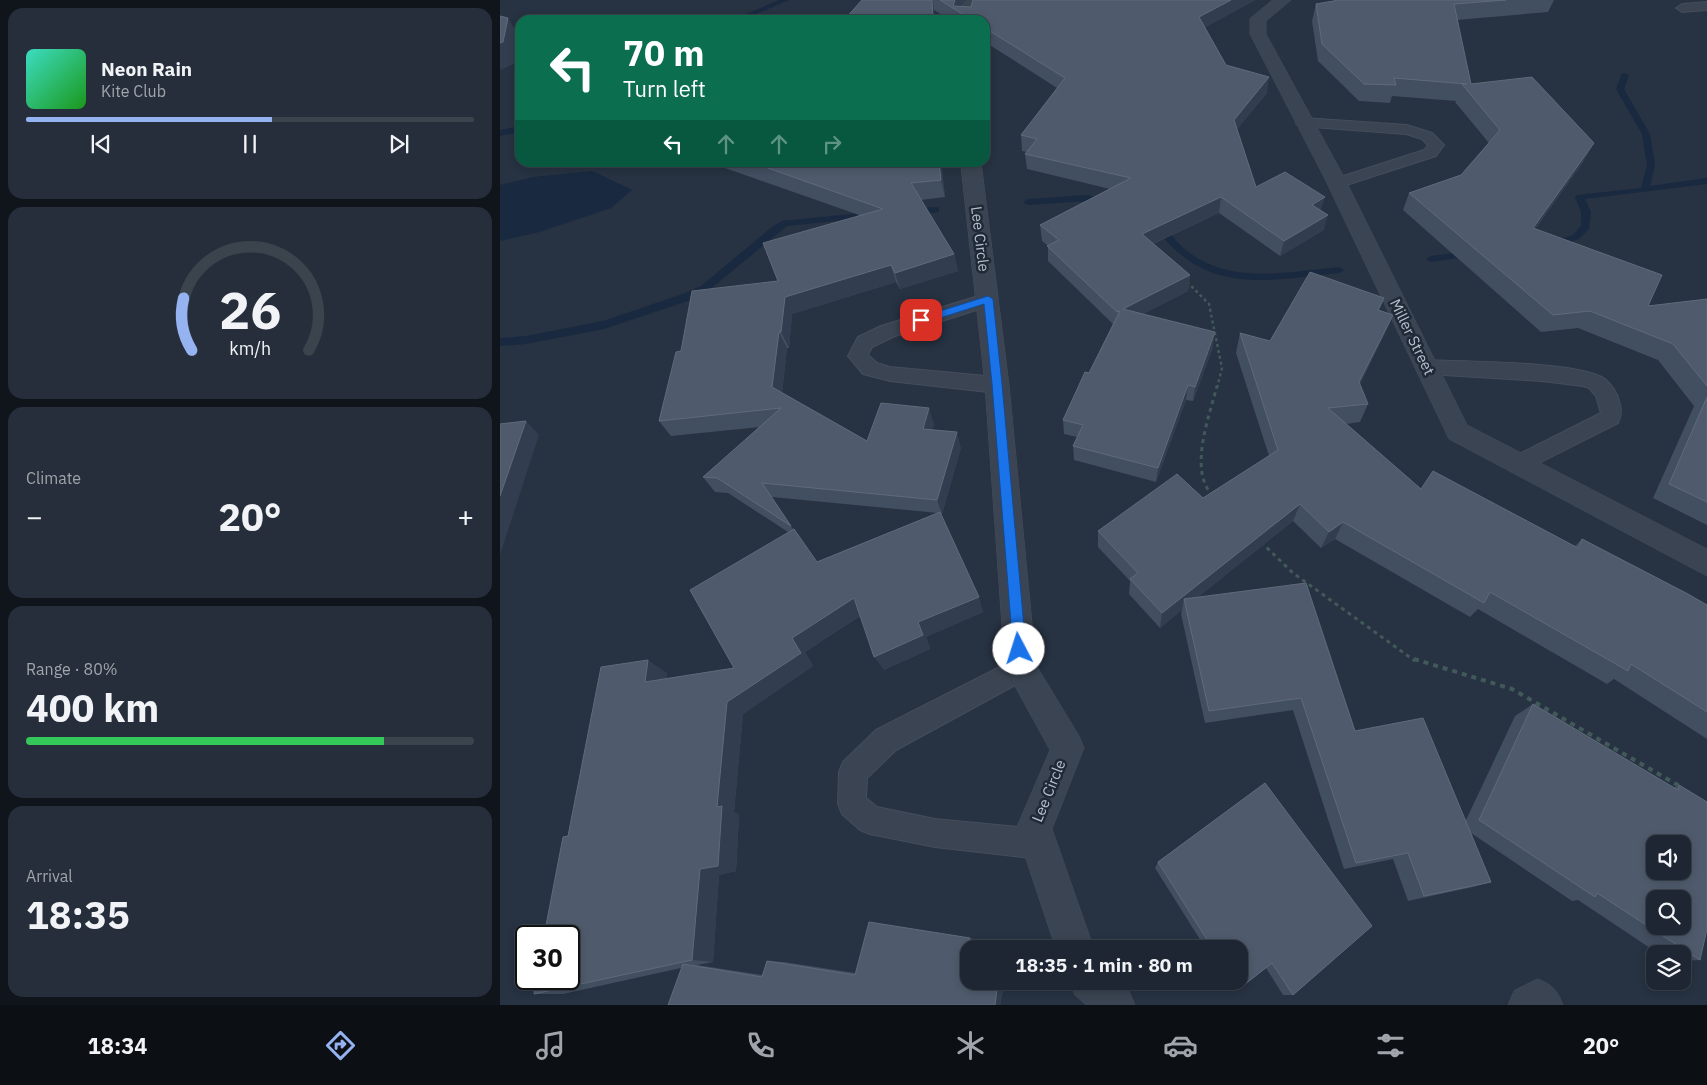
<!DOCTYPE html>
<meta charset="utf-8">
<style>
:root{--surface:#1d2632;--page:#252e3a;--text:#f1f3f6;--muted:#a0a5ac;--line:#3b434d;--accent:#95b2f1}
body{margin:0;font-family:"IBM Plex Sans",sans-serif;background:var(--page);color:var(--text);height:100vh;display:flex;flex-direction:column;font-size:19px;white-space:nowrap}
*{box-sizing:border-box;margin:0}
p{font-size:16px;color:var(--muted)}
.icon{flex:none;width:28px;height:28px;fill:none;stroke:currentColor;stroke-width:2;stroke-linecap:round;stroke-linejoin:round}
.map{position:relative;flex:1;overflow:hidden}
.drawer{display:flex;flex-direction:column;gap:8px;padding:8px;background:#10151c;width:500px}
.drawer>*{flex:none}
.guide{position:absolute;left:15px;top:15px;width:475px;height:152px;border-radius:15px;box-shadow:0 2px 8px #0003,0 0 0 1px var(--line);background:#0b6e4f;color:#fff;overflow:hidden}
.buttons{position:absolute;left:1146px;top:835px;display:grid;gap:10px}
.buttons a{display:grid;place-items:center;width:45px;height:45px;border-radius:10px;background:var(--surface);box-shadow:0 2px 8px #0003,0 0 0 1px var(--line);font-size:25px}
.speed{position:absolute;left:15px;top:925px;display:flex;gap:10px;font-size:25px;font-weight:700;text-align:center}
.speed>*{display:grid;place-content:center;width:65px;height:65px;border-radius:50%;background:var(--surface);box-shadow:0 2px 8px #0003,0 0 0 1px var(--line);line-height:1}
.speed .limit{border:2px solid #111;border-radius:8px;background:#fff;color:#111}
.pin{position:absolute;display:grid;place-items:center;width:42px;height:42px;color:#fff;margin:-21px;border-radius:10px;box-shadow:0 2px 8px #0006}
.me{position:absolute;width:55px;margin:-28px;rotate:355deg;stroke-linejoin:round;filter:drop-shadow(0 0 4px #0008)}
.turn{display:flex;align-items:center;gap:18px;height:105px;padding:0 25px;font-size:22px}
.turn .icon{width:65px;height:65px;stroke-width:2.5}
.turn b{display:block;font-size:35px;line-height:42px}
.lanes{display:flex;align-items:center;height:48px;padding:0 25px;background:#0003;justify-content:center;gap:25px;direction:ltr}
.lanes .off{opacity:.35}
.big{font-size:38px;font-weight:800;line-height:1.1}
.drawer .widget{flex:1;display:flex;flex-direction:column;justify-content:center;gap:8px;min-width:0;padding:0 18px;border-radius:15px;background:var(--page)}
.drawer .dial{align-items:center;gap:0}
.dial svg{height:130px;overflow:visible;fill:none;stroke:var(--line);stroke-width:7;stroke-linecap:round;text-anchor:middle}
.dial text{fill:var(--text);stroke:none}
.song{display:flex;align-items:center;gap:15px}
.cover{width:60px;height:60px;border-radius:8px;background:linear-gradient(135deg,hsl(170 70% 55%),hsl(120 70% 35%))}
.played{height:5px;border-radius:2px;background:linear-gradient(90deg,var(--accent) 55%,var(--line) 55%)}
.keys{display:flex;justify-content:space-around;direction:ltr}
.heat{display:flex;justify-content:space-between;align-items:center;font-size:28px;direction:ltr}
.charge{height:8px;border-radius:4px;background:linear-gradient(90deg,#34c759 80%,var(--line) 0)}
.trip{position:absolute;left:460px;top:940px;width:288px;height:50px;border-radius:15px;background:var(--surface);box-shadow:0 2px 8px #0003,0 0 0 1px var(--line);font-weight:800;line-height:50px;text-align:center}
.tabs{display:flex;height:80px;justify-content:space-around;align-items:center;background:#0c0f14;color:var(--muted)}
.tabs .icon{width:35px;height:35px}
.tabs .current{color:var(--accent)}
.tabs b{font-size:22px;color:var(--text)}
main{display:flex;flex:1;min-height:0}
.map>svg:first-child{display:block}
</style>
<main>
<section class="drawer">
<div class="widget">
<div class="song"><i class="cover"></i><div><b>Neon Rain</b><p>Kite Club</p></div></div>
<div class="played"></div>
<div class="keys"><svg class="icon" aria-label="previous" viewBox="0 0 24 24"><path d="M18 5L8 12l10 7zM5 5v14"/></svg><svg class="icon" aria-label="pause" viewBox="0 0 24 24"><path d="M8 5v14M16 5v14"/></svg><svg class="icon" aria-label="next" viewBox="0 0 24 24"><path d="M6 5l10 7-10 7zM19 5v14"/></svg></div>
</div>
<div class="widget dial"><svg viewBox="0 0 100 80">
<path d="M14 69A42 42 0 1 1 86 69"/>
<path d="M14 69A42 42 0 0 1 9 37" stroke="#95b2f1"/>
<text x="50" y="56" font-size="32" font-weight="700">26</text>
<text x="50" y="72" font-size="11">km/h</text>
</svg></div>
<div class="widget"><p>Climate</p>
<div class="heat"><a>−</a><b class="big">20°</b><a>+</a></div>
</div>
<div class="widget"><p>Range · 80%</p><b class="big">400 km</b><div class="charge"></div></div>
<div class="widget"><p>Arrival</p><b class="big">18:35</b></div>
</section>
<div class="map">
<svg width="1207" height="1005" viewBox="0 0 1207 1005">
<rect width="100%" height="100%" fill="#273242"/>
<path fill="#192940" d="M92,171L132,190L111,208L39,232L0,241V185L34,177Z"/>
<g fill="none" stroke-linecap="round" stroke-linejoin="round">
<g fill="#192940" fill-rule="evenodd">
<path d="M279,0H289L242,20H232Z"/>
<path d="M1122,73L1129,75L1124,89L1150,134L1155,165L1150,186L1207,178V184L1085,199L1091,212L1089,229L1079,239L1052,248L1049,247V243L1073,235L1081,226V212L1075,197L1077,195L1141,188L1147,165L1142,134L1116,89Z"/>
<path d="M20,126V132L0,136V130Z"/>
<path d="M587,195L611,200L613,202L608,205L587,201L528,205L523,202L528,199Z"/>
<path d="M436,207L439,208V212L411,215L406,212L411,209Z"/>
<path d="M371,212L374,213V217L287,226L209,290L191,300L104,329L26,344L0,346V338L26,336L103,321L183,294L201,286L272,227L282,221Z"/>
<path d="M658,221L661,222C669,232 677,243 687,251C730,285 789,272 839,267L844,270L839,273C763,281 704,296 653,224Z"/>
<path d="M970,251L975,254L973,256L931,262L926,259L931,256Z"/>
</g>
<g stroke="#454d5b" stroke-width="2">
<g id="lane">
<path d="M1207,2V10L1182,12L1176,8L1182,4Z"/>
<path d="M804,118L907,125L932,133L944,145L936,156L837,188L831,186L829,183L831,180L924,150L928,145L922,139L906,134L799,126L796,123L799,120Z"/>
<path d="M488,293L495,294L497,299L495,304L395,336L372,347L368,355L377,363L390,367L497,377L504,380L507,385L504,390L497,393L390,381L363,374L348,356L358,337L381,326Z"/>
<path d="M927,360C963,362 1078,361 1105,379C1111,384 1117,393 1119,401C1122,409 1122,415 1118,423L1019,473L1011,470L1008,464L1011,458L1101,413L1096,396L1089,388L1083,386L1042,381L927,374L920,372L917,367L920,362Z"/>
<path d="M521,656L530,659L534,668L530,677L396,750L367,778L366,798L377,807L435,819L539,829L549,834L554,844L549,854L539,859L435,847L370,834L360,830L342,814L338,804L339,772L343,762L376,730Z"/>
</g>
</g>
<g stroke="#454d5b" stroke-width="1">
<g id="street">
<path d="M467,0H485L476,8L473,20H457L461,6Z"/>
<path d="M773,0H791L766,21V34L844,177L967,425L1207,549V576L949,439L824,177L750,34V19Z"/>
<path d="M461,162H481L509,385L536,665L579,736L584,748L552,829L594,949H556L516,829L550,750L505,668L485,385Z"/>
<path d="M1038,979C1053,985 1057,990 1063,1005H1008L1014,991Z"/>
<path d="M570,981H618L629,991L635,1005H586L575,995Z"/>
</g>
</g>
<path stroke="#42595a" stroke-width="2.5" stroke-dasharray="3 3" stroke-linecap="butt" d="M687,282L709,304L722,368L717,388"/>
<g stroke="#42595a" stroke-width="3" stroke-dasharray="4 4" stroke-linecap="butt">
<path d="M713,496C688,471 709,417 717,386"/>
<path d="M761,542L793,573L915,661"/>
</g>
<path stroke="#42595a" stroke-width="4" stroke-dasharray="5 5" stroke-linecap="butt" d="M914,659L1012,689L1181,787"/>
<use href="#lane" fill="#3b4452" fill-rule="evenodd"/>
<use href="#street" fill="#3b4452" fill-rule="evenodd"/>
</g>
<g fill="#424f60" fill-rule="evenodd">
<path d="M362,0H465L459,6L705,28L726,65L767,93L737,129L756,187L821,210L824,230L780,256L719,213L653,244L690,275L688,291L643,314L713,347L693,401L686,400L656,482L574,460L573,446L577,437L564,434L563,420L589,373L613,324L548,261V246L542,241L540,225L610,189L527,169L525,154L527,152L522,151L521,135L557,88L485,42V20H450L434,10Z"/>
<path d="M839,0H1054L1048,12L957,20L971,84L1084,161L1035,229L1148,306L1207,299V525L1153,498L1194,406L1158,360L1078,328L1041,332L903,210L909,193L961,175L989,143L955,102L956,101L892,96L890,103L859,101L818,61L812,21L816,4Z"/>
<path d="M222,162H441L445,197L421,200L454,254L458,271L400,289L396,282L292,314L289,348H287L282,393L367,441L434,424L432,430L461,448L442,514H441L483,612L426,637L430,649L384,670L360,616L305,652L313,666L243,714L234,812L239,815L236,871L219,875L213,962L197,965L262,975L267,961L284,962L355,973L470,938L477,940L469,983L503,990L500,1005L181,968L63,994H34L68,836L167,673L166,679L234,668L288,532L228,493L215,492L203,477L260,427L171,436L159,421L181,351L278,281L359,215L225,168ZM272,497L438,513L317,562L293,529Z"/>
<path d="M884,298L879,310L893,315L884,335L860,384L868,404L860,422L846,424L921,489L1075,546L1082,539L1207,605V739L1114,679L1107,684L978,609L970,617L835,539L821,548L793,521L698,597L855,731L966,820L1015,716L1033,704L1173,788L1179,785L1200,960L1182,961V954H1159L1078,900L1072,901L971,833L991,882L973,887L908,901L893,859L844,869L793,710L705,723L681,614L682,610L660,628L629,594L630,581L598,547V531L703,498L769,456L736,353L740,333L770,341Z"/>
<path d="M765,783L793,995H783L766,968L739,989H732L727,981H739V949H706L655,868L658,862Z"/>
</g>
<g fill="#323e4f">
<path d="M432,0H433L435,20H433Z"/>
<path d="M455,0H465L460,5L458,11L453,6Z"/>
<path d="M731,0H756L697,32L699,17Z"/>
<path d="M8,18L20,38V41L16,63L0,70V43Z"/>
<path d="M769,77L767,93L732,136L734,120Z"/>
<path d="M1094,143L1084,161L1023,245L1033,228Z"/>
<path d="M439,162H441L445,197L441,180Z"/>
<path d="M721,197L719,213L641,249L642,234Z"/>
<path d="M825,197L820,213L812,205Z"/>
<path d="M828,215L824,230L780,256L784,241Z"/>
<path d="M454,254L458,271L400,289L395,273Z"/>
<path d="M391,265L396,282L292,314L289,348L281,332L285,297Z"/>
<path d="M690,275L688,291L622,325L623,309Z"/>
<path d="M893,315L884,335L851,401L859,382Z"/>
<path d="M279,332L287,348L281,403L272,387Z"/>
<path d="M715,332L713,347L693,401L695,387Z"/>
<path d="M688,385L686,400L656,482L658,468Z"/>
<path d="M429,408L434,424L428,445L423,429Z"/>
<path d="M26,421L39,435L0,555V496Z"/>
<path d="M457,432L461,448L442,514L437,500Z"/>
<path d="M800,504L793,521L686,607L684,599L682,610L660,628L662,613Z"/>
<path d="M843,522L835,539L821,548L829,532Z"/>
<path d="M479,597L483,612L426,637L430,649L384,670L374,657L418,622Z"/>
<path d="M354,598L364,613L305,652L313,666L243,714L234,812L239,815L236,871L219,875L213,962L192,960L200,869L217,807L227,702L292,638Z"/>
<path d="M148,660L167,673L164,695L145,682Z"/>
<path d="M470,938L477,940L475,949H469V983H462Z"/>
<path d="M497,990H503L500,1005H495Z"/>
</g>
<g fill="#4f5b6c" stroke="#5f6b7b" fill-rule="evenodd">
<path d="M362,0H432L433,20H344Z"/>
<path d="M440,0H455L453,6L471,7L473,0H731L699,17L726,65L769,77L734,120L756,187L785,172L825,197L812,205L828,215L784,241L721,197L642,234L690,275L623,309L715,332L695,387L688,385L658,468L573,446L583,425L563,420L585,372L589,373L620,311L617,312L547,246L559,240L540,225L631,178L525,154L537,139L521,135L565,78L485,28V20H472Z"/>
<path d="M839,0H1006L954,4L971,84L1032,77L1094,143L1033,228L1162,275L1148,306L1207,299V386L1173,344L1090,311L1053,315L909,193L961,175L1000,130L962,84H967L894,78L896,85L864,84L822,44L816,4Z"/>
<path d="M0,16L8,18L3,42L0,43Z"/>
<path d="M251,162H439L441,180L411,183L454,254L395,273L391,265L285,297L281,332H279L272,387L367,441L381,403L429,408L423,429L457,432L437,500L262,483L291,526L217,478L203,477L281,408L159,421L176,352L181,351L192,291L278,281L263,243L383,209Z"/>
<path d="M810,272L884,298L878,310L893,315L859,382L868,404L828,408L921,489L933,471L1078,548L1082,539L1188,594L1207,605V712L1131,664L1128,671L990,592L984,603L843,522L829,532L800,504L662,613L630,579L638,573L598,531L677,474L703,498L778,450L740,333L770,341Z"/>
<path d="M1207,397V502L1169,484Z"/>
<path d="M26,421L0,496V424Z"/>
<path d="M440,512L479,597L418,622L423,635L374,657L354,598L292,638L301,653L227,702L217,807L222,806L218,866L200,869L192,960L34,994L36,979H69V936H44L63,837L68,836L101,667L148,660L145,682L234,668L190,590L294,529L317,562Z"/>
<path d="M806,583L855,731L923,718L991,882L924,896L908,853L856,863L801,698L709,711L684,599Z"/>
<path d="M1033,704L1178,790L1179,785L1207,802V929L1200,960L1097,893L1095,897L979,820ZM1155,844H1182V871H1155ZM1155,899H1182V926H1155Z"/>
<path d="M765,783L872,926L793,995L772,963L739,989L734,981H739V949H713L658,862Z"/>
<path d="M369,922L470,938L462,983L497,990L495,1005H168L183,964L262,977L267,961L355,975Z"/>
</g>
<path fill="#1a73e8" stroke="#114b97" d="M488,296L493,299L502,384L526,649L524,654L519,655L515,654L513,649L492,384L484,304L421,324L416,320L418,318Z"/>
<g text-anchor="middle" stroke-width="5" stroke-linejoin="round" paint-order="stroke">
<g font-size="15" fill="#b8c0cc" stroke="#1f2937">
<text transform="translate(480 239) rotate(83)" y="5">Lee Circle</text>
<text transform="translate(912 337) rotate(64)" y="5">Miller Street</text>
<text transform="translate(549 791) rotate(-68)" y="5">Lee Circle</text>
</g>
</g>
</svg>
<div class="buttons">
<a><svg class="icon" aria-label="sound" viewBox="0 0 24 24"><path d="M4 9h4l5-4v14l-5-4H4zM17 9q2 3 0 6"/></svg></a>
<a><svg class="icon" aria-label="search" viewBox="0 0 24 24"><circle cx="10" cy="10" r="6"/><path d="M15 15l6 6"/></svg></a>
<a><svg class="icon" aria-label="layers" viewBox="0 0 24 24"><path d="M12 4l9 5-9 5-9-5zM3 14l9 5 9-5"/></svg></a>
</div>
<div class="speed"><div class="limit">30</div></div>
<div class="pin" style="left:421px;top:320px;background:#d93025"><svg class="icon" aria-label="arrive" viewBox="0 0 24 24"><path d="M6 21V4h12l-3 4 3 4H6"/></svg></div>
<svg class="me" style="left:519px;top:649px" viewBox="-20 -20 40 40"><circle r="19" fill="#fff"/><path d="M0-13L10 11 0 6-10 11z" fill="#1a73e8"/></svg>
<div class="trip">18:35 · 1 min · 80 m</div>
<div class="guide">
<div class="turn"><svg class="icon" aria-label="left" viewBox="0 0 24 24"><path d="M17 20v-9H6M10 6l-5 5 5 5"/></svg><div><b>70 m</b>Turn left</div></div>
<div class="lanes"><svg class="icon" aria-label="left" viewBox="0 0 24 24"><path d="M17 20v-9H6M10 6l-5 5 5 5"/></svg><svg class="icon off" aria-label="ahead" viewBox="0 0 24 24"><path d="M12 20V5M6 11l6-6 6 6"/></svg><svg class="icon off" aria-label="ahead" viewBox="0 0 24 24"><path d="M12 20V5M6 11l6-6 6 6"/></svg><svg class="icon off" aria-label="right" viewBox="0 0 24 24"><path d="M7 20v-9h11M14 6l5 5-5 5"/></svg></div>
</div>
</div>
</main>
<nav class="tabs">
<b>18:34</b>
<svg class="icon current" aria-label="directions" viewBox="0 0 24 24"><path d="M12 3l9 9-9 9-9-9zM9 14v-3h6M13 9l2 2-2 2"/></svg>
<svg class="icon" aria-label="music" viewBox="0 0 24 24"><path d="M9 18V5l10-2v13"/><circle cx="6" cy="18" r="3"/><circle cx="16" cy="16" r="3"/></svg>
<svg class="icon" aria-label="phone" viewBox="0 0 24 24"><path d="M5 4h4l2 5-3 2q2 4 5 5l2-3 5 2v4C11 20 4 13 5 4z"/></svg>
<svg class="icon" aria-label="climate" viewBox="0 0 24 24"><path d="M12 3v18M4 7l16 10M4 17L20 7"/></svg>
<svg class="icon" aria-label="car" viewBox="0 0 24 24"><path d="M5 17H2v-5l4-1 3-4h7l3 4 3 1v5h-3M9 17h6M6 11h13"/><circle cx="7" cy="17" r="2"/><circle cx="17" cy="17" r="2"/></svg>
<svg class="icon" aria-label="filters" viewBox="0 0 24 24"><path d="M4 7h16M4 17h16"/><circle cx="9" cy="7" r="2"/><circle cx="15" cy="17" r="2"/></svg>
<b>20°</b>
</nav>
